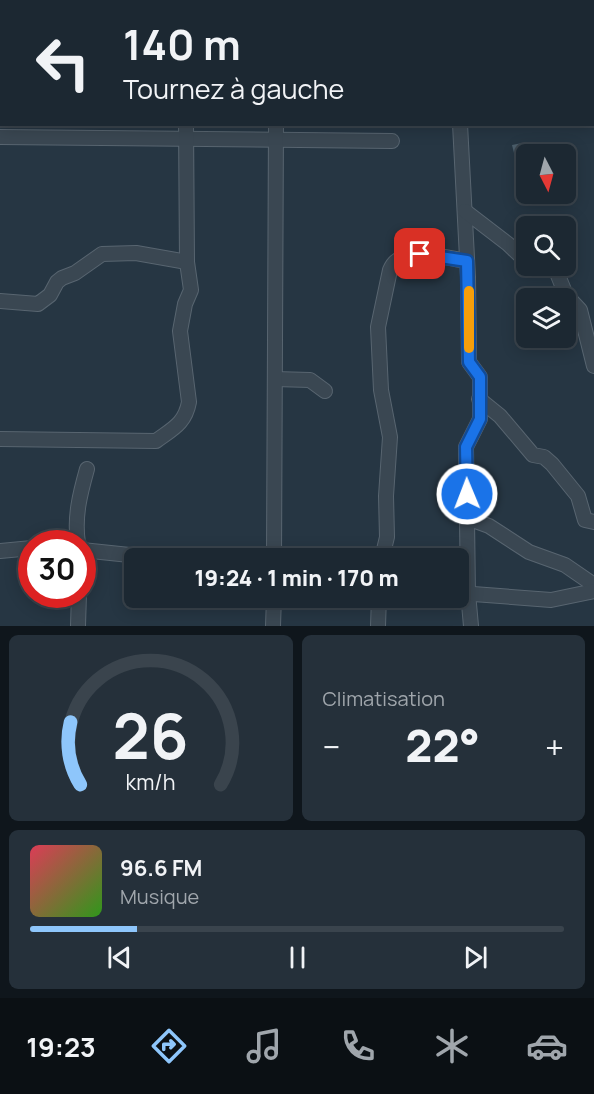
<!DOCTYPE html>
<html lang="fr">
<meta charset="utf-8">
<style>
:root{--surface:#1c2832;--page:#25303a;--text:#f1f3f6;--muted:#a0a6ac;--line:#3a444d;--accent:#8ec6fb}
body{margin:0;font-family:Manrope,sans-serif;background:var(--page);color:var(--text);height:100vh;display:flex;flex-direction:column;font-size:22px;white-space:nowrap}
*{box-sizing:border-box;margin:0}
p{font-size:20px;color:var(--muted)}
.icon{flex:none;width:33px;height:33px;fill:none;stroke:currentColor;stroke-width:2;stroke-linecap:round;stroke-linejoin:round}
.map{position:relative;height:626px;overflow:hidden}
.drawer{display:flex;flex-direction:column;gap:9px;padding:9px;background:#0f161c;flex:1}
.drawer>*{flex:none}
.banner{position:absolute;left:0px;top:0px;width:594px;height:126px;box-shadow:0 3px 15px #0003,0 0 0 2px var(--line);background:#1c2832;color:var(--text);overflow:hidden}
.needle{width:39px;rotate:174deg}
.fabs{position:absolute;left:516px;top:144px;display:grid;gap:12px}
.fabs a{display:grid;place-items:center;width:60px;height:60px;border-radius:9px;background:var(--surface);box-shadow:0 3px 15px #0003,0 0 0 2px var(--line);font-size:30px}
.speed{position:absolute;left:18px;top:530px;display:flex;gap:12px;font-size:30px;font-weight:700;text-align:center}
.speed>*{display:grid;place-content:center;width:78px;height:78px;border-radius:50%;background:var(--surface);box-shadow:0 3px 15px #0003,0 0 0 2px var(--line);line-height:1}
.speed .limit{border:9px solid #d22;background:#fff;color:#111}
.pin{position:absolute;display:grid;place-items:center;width:51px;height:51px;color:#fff;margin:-26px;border-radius:12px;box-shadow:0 3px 9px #0006}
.me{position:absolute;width:66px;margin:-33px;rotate:359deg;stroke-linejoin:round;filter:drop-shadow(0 0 4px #0008)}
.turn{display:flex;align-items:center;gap:21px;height:126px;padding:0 24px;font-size:27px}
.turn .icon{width:78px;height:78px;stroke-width:2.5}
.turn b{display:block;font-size:42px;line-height:51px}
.big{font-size:45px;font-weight:800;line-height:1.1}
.drawer .card{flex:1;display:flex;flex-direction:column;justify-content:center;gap:9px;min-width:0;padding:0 21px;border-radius:9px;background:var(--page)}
.drawer .dial{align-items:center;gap:0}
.dial svg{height:156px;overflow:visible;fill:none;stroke:var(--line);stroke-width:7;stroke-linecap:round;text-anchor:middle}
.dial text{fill:var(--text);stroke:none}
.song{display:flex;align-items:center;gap:18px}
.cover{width:72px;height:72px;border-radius:9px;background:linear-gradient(135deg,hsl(350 70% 55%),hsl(110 70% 35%))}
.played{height:6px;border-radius:3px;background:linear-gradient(90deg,var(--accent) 20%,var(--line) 20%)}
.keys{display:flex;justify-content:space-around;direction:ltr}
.heat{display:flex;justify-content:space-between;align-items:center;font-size:33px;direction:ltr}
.drawer .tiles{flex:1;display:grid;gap:9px;grid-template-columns:1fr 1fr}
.card:last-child{grid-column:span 2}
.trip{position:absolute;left:124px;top:548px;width:345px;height:60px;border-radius:9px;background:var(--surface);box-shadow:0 3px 15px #0003,0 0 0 2px var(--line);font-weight:800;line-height:60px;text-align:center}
.dock{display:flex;height:96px;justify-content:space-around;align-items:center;background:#0b1014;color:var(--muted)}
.dock .icon{width:42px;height:42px}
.dock .active{color:var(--accent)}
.dock b{font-size:27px;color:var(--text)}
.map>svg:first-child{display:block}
</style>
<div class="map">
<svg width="594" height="626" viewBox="0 0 594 626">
<rect width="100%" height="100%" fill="#263643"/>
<g fill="#4c5e6b">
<path d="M527,142L529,154L515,157L512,145Z"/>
<path d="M568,172H573L576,188H569Z"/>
</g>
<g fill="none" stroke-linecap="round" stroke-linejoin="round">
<g stroke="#586570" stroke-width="16">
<g id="street">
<path d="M186,0V2"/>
<path d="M482,0V2"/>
<path d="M277,2V0"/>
<path d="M389,2V0"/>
<path d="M0,25H2"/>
<path d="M460,124L468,277L469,362L480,377V419L466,447L468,593L471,626"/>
<path d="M0,137L392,141"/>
<path d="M465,211L508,244L526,261"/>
<path d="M534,266L555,268L566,295L580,310L594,366"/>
<path d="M0,301L38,304L50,295L57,282L62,278L75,273L102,254L136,253L187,262"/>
<path d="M275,379L310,380L325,391"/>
<path d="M479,399L500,416L533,455L544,457L552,464L578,496L585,520L594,522"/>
<path d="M0,439L156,441C172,429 185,424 189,402L180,331L185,304L191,290L187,262L186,124"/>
<path d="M467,518L489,526L529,552L565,565L594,585"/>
<path d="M78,543C74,517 80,494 87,469"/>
<path d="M82,550L158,558"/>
<path d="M0,551L32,548"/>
<path d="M274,558L276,124"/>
<path d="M382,558L387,537L386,496L390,437L381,390L378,327L390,270C401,243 445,258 467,261"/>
<path d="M460,593L551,600L594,591"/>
<path d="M78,626L79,594"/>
<path d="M273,626L274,597"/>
<path d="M378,626L379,597"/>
</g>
</g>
<use href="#street" stroke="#3a4752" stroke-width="14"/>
</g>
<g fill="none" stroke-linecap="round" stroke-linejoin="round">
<g stroke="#114b97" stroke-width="15">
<path id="route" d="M420,254L467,261L469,362L480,377V419L466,447L467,494"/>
</g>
<use href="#route" stroke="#1a73e8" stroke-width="10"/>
<path stroke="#f59e0b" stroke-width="10" d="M469,291V348"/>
</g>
</svg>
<div class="fabs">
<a><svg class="needle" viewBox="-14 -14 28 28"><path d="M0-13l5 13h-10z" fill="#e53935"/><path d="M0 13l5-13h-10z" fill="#a0a6ac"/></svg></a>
<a><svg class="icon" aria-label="search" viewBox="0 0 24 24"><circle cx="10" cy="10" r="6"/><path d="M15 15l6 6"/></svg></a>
<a><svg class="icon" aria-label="layers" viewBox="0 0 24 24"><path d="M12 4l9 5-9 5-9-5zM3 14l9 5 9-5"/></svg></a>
</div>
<div class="speed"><div class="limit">30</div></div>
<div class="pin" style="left:420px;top:254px;background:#d93025"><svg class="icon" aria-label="arrive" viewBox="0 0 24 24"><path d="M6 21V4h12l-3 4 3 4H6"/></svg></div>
<svg class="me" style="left:467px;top:494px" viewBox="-20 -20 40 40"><circle r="17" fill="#1a73e8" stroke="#fff" stroke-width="3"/><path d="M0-11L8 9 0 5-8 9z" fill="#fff"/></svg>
<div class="trip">19:24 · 1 min · 170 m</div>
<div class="banner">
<div class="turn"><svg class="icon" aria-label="left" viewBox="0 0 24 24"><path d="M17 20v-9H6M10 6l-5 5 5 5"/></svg><div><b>140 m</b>Tournez à gauche</div></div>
</div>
</div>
<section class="drawer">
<div class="tiles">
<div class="card dial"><svg viewBox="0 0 100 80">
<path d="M14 69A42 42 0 1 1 86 69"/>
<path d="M14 69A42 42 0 0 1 9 37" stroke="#8ec6fb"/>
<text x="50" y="56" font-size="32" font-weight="700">26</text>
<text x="50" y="72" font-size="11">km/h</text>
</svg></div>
<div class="card"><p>Climatisation</p>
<div class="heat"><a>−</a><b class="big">22°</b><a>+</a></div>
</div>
<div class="card">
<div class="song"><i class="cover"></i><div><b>96.6 FM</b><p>Musique</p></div></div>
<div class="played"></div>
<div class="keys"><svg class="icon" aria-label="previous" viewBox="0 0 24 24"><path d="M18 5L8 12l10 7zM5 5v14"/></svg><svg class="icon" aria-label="pause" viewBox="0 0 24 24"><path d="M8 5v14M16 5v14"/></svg><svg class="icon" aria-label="next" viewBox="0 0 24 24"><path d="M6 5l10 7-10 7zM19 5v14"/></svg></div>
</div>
</div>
</section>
<nav class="dock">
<b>19:23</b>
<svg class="icon active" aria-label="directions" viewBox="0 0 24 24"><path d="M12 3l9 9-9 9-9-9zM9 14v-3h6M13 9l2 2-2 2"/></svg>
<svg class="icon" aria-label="music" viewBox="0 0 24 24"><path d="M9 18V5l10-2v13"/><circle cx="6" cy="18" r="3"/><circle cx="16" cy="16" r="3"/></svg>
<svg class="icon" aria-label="phone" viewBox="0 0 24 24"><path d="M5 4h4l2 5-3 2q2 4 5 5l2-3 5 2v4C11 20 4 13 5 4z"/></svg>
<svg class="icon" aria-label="climate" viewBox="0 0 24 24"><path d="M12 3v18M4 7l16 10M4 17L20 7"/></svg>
<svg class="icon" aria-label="car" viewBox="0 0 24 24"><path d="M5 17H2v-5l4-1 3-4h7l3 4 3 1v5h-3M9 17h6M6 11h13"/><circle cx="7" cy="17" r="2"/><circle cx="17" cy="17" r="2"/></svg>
</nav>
